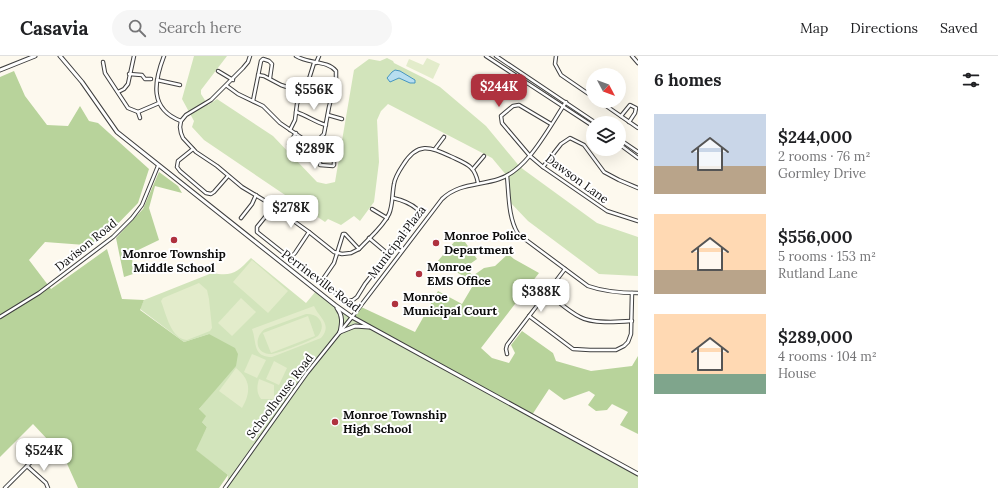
<!DOCTYPE html>
<html lang="en">
<head>
<meta charset="utf-8">
<style>
  body { margin:0; font-family:Lora,serif; background:#f6f6f6; color:#202124; height:100vh; display:flex; flex-direction:column; font-size:15px; white-space:nowrap }
  * { box-sizing:border-box; margin:0 }
  p { font-size:13px; color:#757577 }
  .icon { flex:none; width:22px; height:22px; fill:none; stroke:currentColor; stroke-width:2; stroke-linecap:round; stroke-linejoin:round }
  .map { position:relative; flex:1; overflow:hidden }
  .details { display:flex; flex-direction:column; background:#fff; width:360px }
  .details>* { flex:none }
  .needle { width:26px; rotate:131deg }
  .fabs { position:absolute; left:586px; top:12px; display:grid; gap:8px }
  .fabs a { display:grid; place-items:center; width:40px; height:40px; border-radius:50%; background:#fff; box-shadow:0 4px 16px #0002; font-size:20px }
  .price { position:absolute; translate:-50% -34px; padding:0 9px; border-radius:8px; background:#fff; color:#222; font-size:13px; line-height:26px; filter:drop-shadow(0 1px 2px #0008) }
  .price::after { content:''; position:absolute; left:50%; top:24px; width:12px; height:9px; margin-left:-6px; background:inherit; clip-path:polygon(0 0,100% 0,50% 100%) }
  .price.on { background:#af323f; color:#fff }
  ul { padding:0; list-style:none }
  li { display:flex; align-items:center; gap:12px; height:100px; padding:0 16px }
  li span { display:grid; place-items:center; flex:none; width:112px; height:80px; border-radius:0px; color:#555 }
  li>.icon { margin-inline-start:auto }
  span .icon { width:48px; height:48px; fill:#fffc; stroke-width:1 }
  li b { font-size:17px }
  h2 { display:flex; justify-content:space-between; align-items:center; height:48px; padding:0 16px; font-size:17px }
  header { display:flex; align-items:center; gap:24px; box-sizing:border-box; height:56px; padding:0 20px; background:#fff; border-bottom:1px solid #e0e0e0 }
  header strong { font-size:19px }
  nav { display:flex; gap:22px; margin-inline-start:auto; font-size:14px }
  .search { width:280px; height:36px; background:#f6f6f6; display:flex; align-items:center; gap:10px; box-sizing:border-box; padding:0 14px; border-radius:22px; color:#757577; font-size:15px }
  main { display:flex; flex:1; min-height:0 }
  .map>svg:first-child { display:block }
</style>
</head>
<body>
<header>
<strong>Casavia</strong>
<div class="search"><svg class="icon" aria-label="search" viewBox="0 0 24 24"><circle cx="10" cy="10" r="6"/><path d="M15 15l6 6"/></svg>Search here</div>
<nav><a>Map</a><a>Directions</a><a>Saved</a></nav>
</header>
<main>
<div class="map">
<svg width="638" height="432" viewBox="0 0 638 432">
  <rect width="100%" height="100%" fill="#fdf9ee"/>
  <g fill="#d2e4bb">
    <polygon points="194,0 227,0 201,34 201,38 208,49 217,43 273,80 317,126 326,128 335,126 354,14 369,3 380,5 387,2 393,5 394,7 424,22 440,31 486,70 520,111 597,167 638,181 638,220 599,218 528,165 509,145 507,120 492,102 388,48 381,55 377,64 379,106 374,146 360,165 354,160 341,169 328,163 325,166 204,84 192,71 194,65 182,43"/>
    <path d="M251,202L306,247L316,235L351,260L638,416V432H227L228,419L195,394L207,371L202,366L199,353L213,336L209,278L184,286L140,253L144,244L212,217C233,221 237,216 251,202Z"/>
  </g>
  <g fill="#b8d39b">
    <polygon points="14,15 25,40 47,69 68,70 80,50 89,65 98,67 149,113 138,147 104,182 85,189 45,186 29,204 51,233 107,193 122,243 144,244 140,254 184,286 209,278 235,292 238,298 236,310 199,353 206,360 202,366 207,371 196,394 228,419 219,432 78,432 64,401 33,368 0,401 0,21"/>
    <polygon points="159,116 178,130 182,137 155,130 149,152 159,184 132,197 133,218 124,221 116,182 143,153"/>
    <polygon points="459,182 465,186 477,203 470,208 468,212 471,218 474,219 484,212 495,210 508,198 514,203 539,217 481,292 492,302 509,307 515,297 511,289 522,275 553,297 556,305 591,315 632,310 638,300 638,378 620,369 628,356 612,348 607,354 596,355 588,349 595,339 589,335 564,344 549,333 532,359 351,260 359,250 415,276 438,235 462,248 475,226 437,206 455,185"/>
  </g>
  <g fill="#e3eccb" fill-rule="evenodd">
    <polygon points="427,2 440,8 433,23 406,10 409,3 423,9"/>
    <polygon points="252,204 288,235 268,257 233,226"/>
    <path d="M199,227L207,234L209,243L212,272L210,275L187,284C171,283 166,258 161,245L163,242Z"/>
    <polygon points="241,242 256,256 232,280 218,267"/>
    <path d="M314,250C319,262 333,268 321,282L272,301C252,301 257,286 252,273ZM306,258C319,257 327,269 318,280C312,284 276,299 269,298C254,296 255,280 265,273Z"/>
    <polygon points="308,260 315,280 271,297 263,277"/>
    <polygon points="252,298 266,304 257,322 244,316"/>
    <polygon points="274,305 287,312 279,329 266,323"/>
    <path d="M236,312C251,324 251,336 242,352L219,335Z"/>
    <path d="M259,323L274,329V343H261C256,336 257,330 259,323Z"/>
  </g>
  <polygon fill="#b7def0" stroke="#4595c0" points="395,14 400,15 415,24 415,27 410,27 399,22 390,26 387,22 392,16"/>
  <g fill="none" stroke-linecap="round" stroke-linejoin="round">
    <g stroke="#3f3f3f" stroke-width="4.5">
      <g id="minor">
        <path d="M164,0C154,26 149,53 181,65"/>
        <path d="M250,0L248,6L243,12L211,44L186,59L181,65L180,71L181,77L183,82L196,96L217,110L242,131L267,146L309,176L334,196L342,198L351,197L359,193C369,182 383,171 389,158C393,149 392,138 394,128C395,121 399,115 403,109C418,85 430,91 452,101C467,108 475,110 478,127"/>
        <polyline points="486,0 593,70"/>
        <polyline points="496,0 596,67"/>
        <polyline points="556,0 555,8 561,19 593,41"/>
        <polyline points="632,0 638,7"/>
        <polyline points="103,6 105,17 128,52 138,56 159,47"/>
        <polyline points="316,7 319,0"/>
        <polyline points="218,15 233,24"/>
        <polyline points="129,18 142,19 145,23 151,23"/>
        <polyline points="258,19 264,20 281,29 302,36"/>
        <polyline points="608,19 608,18"/>
        <polyline points="309,23 334,30"/>
        <polyline points="157,24 180,29"/>
        <path d="M227,30L238,38L263,50L280,67L305,84L319,83L324,78L329,51L336,24V15C327,4 308,8 296,0"/>
        <polyline points="118,36 124,33 128,28 134,0"/>
        <polyline points="253,45 261,5 263,3 269,5 272,8 270,22"/>
        <polyline points="599,45 638,72"/>
        <polyline points="138,56 140,62"/>
        <path d="M296,56C308,60 315,66 326,69"/>
        <polyline points="328,59 342,63"/>
        <polyline points="621,60 630,49 636,52 635,57 629,66"/>
        <polyline points="551,68 519,49 513,50 501,60 502,67 513,80 530,100 543,111 607,155 638,165"/>
        <polyline points="290,74 295,64 297,48 301,38 309,23 314,7"/>
        <polyline points="319,83 321,87 320,101"/>
        <polyline points="619,83 638,96"/>
        <polyline points="289,88 296,77"/>
        <polyline points="619,88 638,102"/>
        <polyline points="193,93 178,105 177,111 180,115 206,137 211,138 214,136 228,120"/>
        <polyline points="435,93 444,81"/>
        <polygon points="320,101 334,103 334,109 333,110 320,109"/>
        <polyline points="543,111 561,88 570,82 584,89 604,116 619,124 638,132"/>
        <polyline points="473,113 484,100"/>
        <path d="M507,120C509,139 508,161 518,178L588,230C605,236 620,237 638,237"/>
        <polyline points="274,150 257,171 257,176 286,199 292,200 295,197 309,176"/>
        <polyline points="372,153 387,162"/>
        <polyline points="241,162 252,148 256,139"/>
        <polyline points="369,182 388,198"/>
        <path d="M359,193L345,178H343L334,207L323,223L324,229L347,245L353,244L357,241L365,228L418,160L417,153C410,147 402,144 393,142"/>
        <path d="M547,237C558,245 568,255 580,261C592,268 618,266 632,265"/>
        <polyline points="529,260 573,293 590,294 616,294 624,290 628,286 631,278 632,237"/>
        <polyline points="0,261 39,237 113,181 132,162 142,149 158,110"/>
        <polyline points="507,298 506,293 507,289 565,213"/>
        <polyline points="27,410 46,427 48,432"/>
        <polyline points="5,432 45,392"/>
        <path d="M225,432L307,317L352,261L442,143C459,127 478,130 499,123C528,114 549,71 566,46"/>
      </g>
    </g>
    <g stroke="#3f3f3f" stroke-width="5">
      <g id="tertiary">
        <polyline points="60,0 82,26 117,76 335,249 352,261 638,418"/>
        <polyline points="0,14 35,0"/>
        <path d="M337,252C343,260 342,267 340,276"/>
        <polyline points="340,276 355,270 369,271"/>
      </g>
    </g>
    <use href="#minor" stroke="#fff" stroke-width="2.5"/>
    <use href="#tertiary" stroke="#fff" stroke-width="3"/>
  </g>
  <g fill="#af323f" stroke="#fff" stroke-width="1.5">
    <circle cx="174" cy="184" r="4"/>
    <circle cx="436" cy="187" r="4"/>
    <circle cx="419" cy="218" r="4"/>
    <circle cx="395" cy="248" r="4"/>
    <circle cx="335" cy="366" r="4"/>
  </g>
  <g text-anchor="middle" stroke-width="4" stroke-linejoin="round" paint-order="stroke">
    <g font-size="12" fill="#0c0c0c" stroke="#fff">
      <text transform="translate(577 123) rotate(36)" y="4">Dawson Lane</text>
      <text transform="translate(397 186) rotate(-53)" y="4">Municipal Plaza</text>
      <text transform="translate(86 189) rotate(-39)" y="4">Davison Road</text>
      <text transform="translate(321 225) rotate(37)" y="4">Perrineville Road</text>
      <text transform="translate(280 340) rotate(-53)" y="4">Schoolhouse Road</text>
    </g>
    <g font-size="12" font-weight="bold" fill="#0c0c0c" stroke="#fff" text-anchor="start">
      <text x="444" y="184">Monroe Police<tspan x="444" dy="14">Department</tspan></text>
      <text x="174" y="202" text-anchor="middle">Monroe Township<tspan x="174" dy="14">Middle School</tspan></text>
      <text x="427" y="215">Monroe<tspan x="427" dy="14">EMS Office</tspan></text>
      <text x="403" y="245">Monroe<tspan x="403" dy="14">Municipal Court</tspan></text>
      <text x="343" y="363">Monroe Township<tspan x="343" dy="14">High School</tspan></text>
    </g>
  </g>
</svg>
<div class="fabs">
<a><svg class="needle" viewBox="-14 -14 28 28"><path d="M0-13l5 13h-10z" fill="#e53935"/><path d="M0 13l5-13h-10z" fill="#757577"/></svg></a>
<a><svg class="icon" aria-label="layers" viewBox="0 0 24 24"><path d="M12 4l9 5-9 5-9-5zM3 14l9 5 9-5"/></svg></a>
</div>
<b class="price on" style="left:499px;top:52px">$244K</b>
<b class="price" style="left:314px;top:55px">$556K</b>
<b class="price" style="left:315px;top:114px">$289K</b>
<b class="price" style="left:291px;top:173px">$278K</b>
<b class="price" style="left:541px;top:257px">$388K</b>
<b class="price" style="left:44px;top:416px">$524K</b>
</div>
<section class="details">
<h2>6 homes<svg class="icon" aria-label="filters" viewBox="0 0 24 24"><path d="M4 7h16M4 17h16"/><circle cx="9" cy="7" r="2"/><circle cx="15" cy="17" r="2"/></svg></h2>
<ul>
<li><span style="background:linear-gradient(#c9d6e8 65%,#b9a48a 0)"><svg class="icon" aria-label="home" viewBox="0 0 24 24"><path d="M3 11l9-7 9 7M6 9v11h12V9"/></svg></span><div><b>$244,000</b><p>2 rooms · 76 m²</p><p>Gormley Drive</p></div></li>
<li><span style="background:linear-gradient(#ffd9b3 70%,#b9a48a 0)"><svg class="icon" aria-label="home" viewBox="0 0 24 24"><path d="M3 11l9-7 9 7M6 9v11h12V9"/></svg></span><div><b>$556,000</b><p>5 rooms · 153 m²</p><p>Rutland Lane</p></div></li>
<li><span style="background:linear-gradient(#ffd9b3 75%,#7fa58c 0)"><svg class="icon" aria-label="home" viewBox="0 0 24 24"><path d="M3 11l9-7 9 7M6 9v11h12V9"/></svg></span><div><b>$289,000</b><p>4 rooms · 104 m²</p><p>House</p></div></li>
</ul>
</section>
</main>
</body>
</html>
